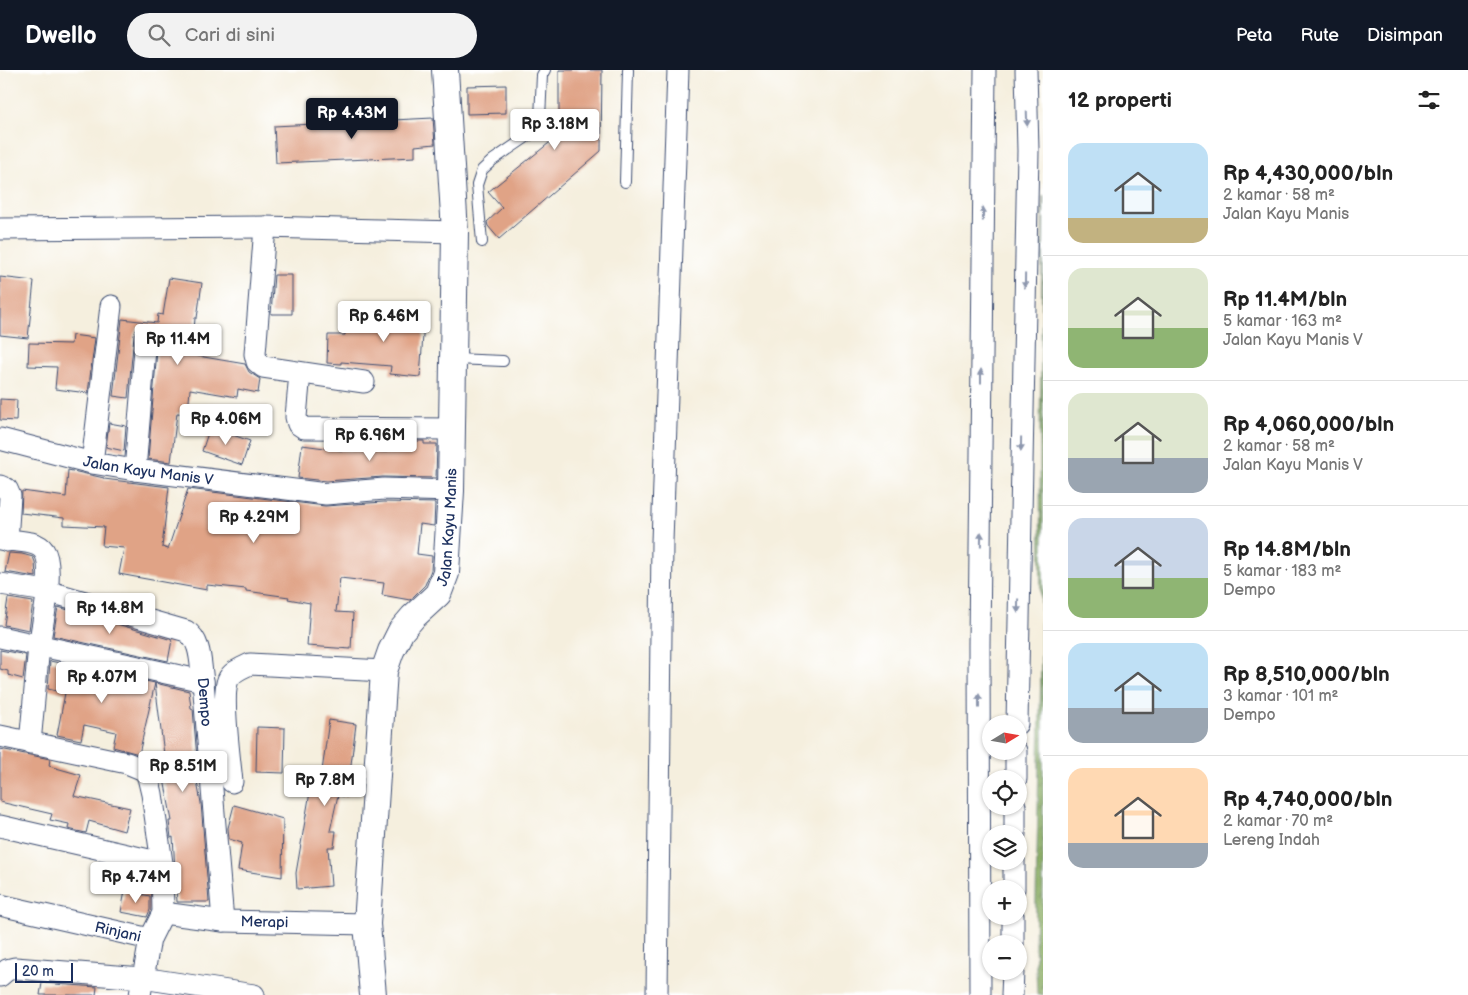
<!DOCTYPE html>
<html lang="id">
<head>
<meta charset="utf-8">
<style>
  body { margin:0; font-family:"Balsamiq Sans",sans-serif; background:#f2f2f2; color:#222; height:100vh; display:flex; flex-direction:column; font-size:19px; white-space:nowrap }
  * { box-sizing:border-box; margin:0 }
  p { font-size:16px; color:#767676 }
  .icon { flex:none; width:28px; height:28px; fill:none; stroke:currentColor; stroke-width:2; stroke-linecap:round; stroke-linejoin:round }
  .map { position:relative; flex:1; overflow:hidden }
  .sheet { display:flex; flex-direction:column; background:#fff; width:425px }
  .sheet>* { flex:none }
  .needle { width:32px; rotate:79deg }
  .fabs { position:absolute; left:982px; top:645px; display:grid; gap:10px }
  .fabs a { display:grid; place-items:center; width:45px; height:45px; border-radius:50%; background:#fff; box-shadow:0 1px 4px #0004; font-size:25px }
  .scale { position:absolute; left:15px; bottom:12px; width:58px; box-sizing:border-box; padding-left:5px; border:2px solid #1b2f5e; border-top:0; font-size:14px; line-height:18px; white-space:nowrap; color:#1b2f5e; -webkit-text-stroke:4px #fff; paint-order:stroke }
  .price { position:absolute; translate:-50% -42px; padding:0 11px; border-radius:5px; background:#fff; color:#222; font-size:16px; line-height:32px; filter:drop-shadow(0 1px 2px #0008) }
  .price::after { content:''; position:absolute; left:50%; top:30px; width:15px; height:11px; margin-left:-8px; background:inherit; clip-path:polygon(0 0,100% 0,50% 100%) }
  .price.current { background:#111827; color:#fff }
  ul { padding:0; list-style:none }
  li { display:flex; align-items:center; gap:15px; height:125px; padding:0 25px }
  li+li { border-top:1px solid #e0e0e0 }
  li span { display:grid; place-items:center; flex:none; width:140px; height:100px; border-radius:15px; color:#555 }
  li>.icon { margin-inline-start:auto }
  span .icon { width:60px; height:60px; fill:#fffc; stroke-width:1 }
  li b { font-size:21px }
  h2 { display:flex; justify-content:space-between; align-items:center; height:60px; padding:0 25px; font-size:21px }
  header { display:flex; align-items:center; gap:30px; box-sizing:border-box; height:70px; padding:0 25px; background:#111827; color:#fff }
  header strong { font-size:24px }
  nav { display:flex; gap:28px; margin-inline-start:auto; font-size:18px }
  .search { width:350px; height:45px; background:#f2f2f2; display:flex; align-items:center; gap:12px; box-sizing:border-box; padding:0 18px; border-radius:28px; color:#767676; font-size:19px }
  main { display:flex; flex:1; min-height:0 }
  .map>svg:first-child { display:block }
</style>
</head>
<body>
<header>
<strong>Dwello</strong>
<div class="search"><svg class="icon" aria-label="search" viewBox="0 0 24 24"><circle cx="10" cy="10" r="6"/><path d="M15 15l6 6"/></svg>Cari di sini</div>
<nav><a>Peta</a><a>Rute</a><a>Disimpan</a></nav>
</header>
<main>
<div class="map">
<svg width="1043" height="925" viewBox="0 0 1043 925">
  <defs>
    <pattern id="forest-crowns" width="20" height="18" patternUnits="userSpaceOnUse" patternTransform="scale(1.25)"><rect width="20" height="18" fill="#87aa5e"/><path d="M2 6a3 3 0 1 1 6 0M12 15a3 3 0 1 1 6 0" fill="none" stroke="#6e8b51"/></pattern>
  </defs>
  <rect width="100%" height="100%" fill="#fff"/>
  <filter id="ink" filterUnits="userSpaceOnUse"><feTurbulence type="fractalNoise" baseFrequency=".02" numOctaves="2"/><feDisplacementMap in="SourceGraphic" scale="10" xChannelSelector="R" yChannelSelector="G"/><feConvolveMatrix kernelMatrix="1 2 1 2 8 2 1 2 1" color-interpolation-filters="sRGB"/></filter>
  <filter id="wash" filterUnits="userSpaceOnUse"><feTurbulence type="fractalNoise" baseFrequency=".0096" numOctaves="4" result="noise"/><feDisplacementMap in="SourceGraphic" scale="20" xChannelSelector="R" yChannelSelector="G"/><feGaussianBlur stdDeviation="1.12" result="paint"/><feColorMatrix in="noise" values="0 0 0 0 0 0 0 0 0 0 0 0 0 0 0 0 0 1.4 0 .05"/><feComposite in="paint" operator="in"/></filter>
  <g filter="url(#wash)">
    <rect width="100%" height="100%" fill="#f5efde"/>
    <polygon fill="url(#forest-crowns)" stroke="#516c5e" points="1043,126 1043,925 1037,925 1035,874 1041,595 1040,365"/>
    <g id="blocks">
      <g fill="#e0a386">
        <polygon points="559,0 602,0 601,81 499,169 488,156 487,152 502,138 488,122 559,65"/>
        <polygon points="506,15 506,43 467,44 467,16"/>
        <polygon points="433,48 435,74 415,76 415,87 276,93 274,56"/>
        <polygon points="274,205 292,205 292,244 271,244"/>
        <polygon points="0,207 34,211 28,268 0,265"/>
        <polygon points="169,208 202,213 197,248 195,248 192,285 245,294 249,302 260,309 258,323 238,319 237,327 190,319 188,344 177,343 171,392 148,389 158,268 157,261 153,256 147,255 140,256 136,260 134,265 128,328 113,326 122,249 157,253 158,244 163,245"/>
        <polygon points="391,234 425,237 420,307 390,304 391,296 341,292 341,294 327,293 328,265 345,265 345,253 389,257"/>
        <polygon points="72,265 95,268 88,323 55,319 57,297 28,296 29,273 71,274"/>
        <polygon points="0,329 17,330 16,351 0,350"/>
        <polygon points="109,353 126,356 124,381 106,377"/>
        <polygon points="210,357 250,371 242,395 202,381"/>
        <polygon points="388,371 424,371 424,374 437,374 436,408 383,407 326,411 298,408 302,375 340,380 387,382"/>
        <polygon points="68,400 104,408 104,409 169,417 162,477 168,479 188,419 325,436 384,432 435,433 434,456 420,454 417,484 432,486 431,500 425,515 410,530 382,525 384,513 340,508 336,542 353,543 351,579 307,576 310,533 288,529 289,527 246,521 246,519 207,515 207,520 119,504 124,478 102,476 104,457 64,455 64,448 21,443 22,421 66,427"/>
        <polygon points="9,483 22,484 33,487 35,492 36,507 5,502"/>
        <polygon points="8,528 33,532 29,560 4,555"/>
        <polygon points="58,537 172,570 168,591 53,566"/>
        <polygon points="0,580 26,585 23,609 8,605 8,601 0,599"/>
        <polygon points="50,591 155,613 139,684 113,677 116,662 84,655 81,670 57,665 65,623 48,619"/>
        <polygon points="155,613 189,621 191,638 193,639 198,701 195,701 201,733 209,832 177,832 173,767 171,768 169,751 172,751 164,709 167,708"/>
        <polygon points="329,650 356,654 347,727 338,725 330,761 336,761 334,777 328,777 331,816 297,819 296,803 314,699 322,701"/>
        <polygon points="257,657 285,658 284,703 256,702"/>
        <polygon points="0,679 50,689 49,696 81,705 74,726 130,738 124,761 89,751 86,763 68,759 69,754 50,750 52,744 0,732"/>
        <polygon points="234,735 283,749 282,807 238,800 242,773 229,769 228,758"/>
        <polygon points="125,821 150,826 150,840 147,847 121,842"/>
        <polygon points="42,913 97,917 96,925 40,925"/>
      </g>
    </g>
  </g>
  <g filter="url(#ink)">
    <use href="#blocks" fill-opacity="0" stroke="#3c4c71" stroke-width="1"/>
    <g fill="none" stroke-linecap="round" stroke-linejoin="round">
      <g stroke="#3c4c71" stroke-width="12">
        <g id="service">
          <polyline points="625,112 628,0"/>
          <polyline points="482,172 477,115 482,100 493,90 534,62 540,48 542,5 545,0"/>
          <polyline points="454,289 503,291"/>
        </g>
      </g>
      <g stroke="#3c4c71" stroke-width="23">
        <g id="minor">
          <polyline points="265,157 255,284 257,292 263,297 364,312"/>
          <polyline points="0,159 265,157 455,162"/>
          <polyline points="300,303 296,347 298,354 304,358 452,359"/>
          <path id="s1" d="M0,369L92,393L135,400L326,424L384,419L451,421"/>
          <polyline points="92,393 111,236"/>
          <polyline points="135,400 146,267"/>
          <polyline points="0,416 7,419 10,426 7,471"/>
          <path d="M0,469C13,472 36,469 44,481C55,496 42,556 39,576C36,608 33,641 30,673"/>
          <path id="s2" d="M0,514L47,521L186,561C202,571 200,594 203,611L223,851"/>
          <polyline points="0,567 203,611"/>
          <polyline points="1017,654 1028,81 1026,0"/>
          <polyline points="0,666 127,693 144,700 148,707 152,724 162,793 163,843 150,869 140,925"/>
          <polyline points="1016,709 1016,681"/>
          <path d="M232,712C230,691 221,626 228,610C232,601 242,598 250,594L384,601"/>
          <polyline points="0,756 162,793"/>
          <polyline points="1015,764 1015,736"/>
          <polyline points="1014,819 1014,791"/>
          <path id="s3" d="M0,835L150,869"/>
          <path id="s4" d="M163,843L223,851L367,854"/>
          <polyline points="1013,874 1013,846"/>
          <polyline points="0,906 7,900 15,898 142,908 254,925"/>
          <polyline points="657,925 662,472 678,0"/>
          <polyline points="980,925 979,575 985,0"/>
          <polyline points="1012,925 1013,901"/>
        </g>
      </g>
      <g stroke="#3c4c71" stroke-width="28">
        <g id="tertiary">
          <path id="s5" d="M373,925L367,854L384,601L391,581L401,561L413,547L438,524L446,503L451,421L455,162L445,0"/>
        </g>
      </g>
      <use href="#service" stroke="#fff" stroke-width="10"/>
      <use href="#minor" stroke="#fff" stroke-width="21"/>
      <use href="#tertiary" stroke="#fff" stroke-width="26"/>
    </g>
    <defs><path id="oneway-solid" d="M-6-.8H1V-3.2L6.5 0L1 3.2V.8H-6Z" transform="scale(1.25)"/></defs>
    <g fill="#8d97ae">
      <use href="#oneway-solid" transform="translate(1027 49) rotate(88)"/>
      <use href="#oneway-solid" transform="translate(983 144) rotate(-89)"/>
      <use href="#oneway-solid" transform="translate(1025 211) rotate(91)"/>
      <use href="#oneway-solid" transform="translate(981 306) rotate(-90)"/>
      <use href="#oneway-solid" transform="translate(1021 374) rotate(91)"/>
      <use href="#oneway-solid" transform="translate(981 469) rotate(-89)"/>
      <use href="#oneway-solid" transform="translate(1018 536) rotate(91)"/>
      <use href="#oneway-solid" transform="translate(979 631) rotate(-90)"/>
    </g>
  </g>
  <g text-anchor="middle" stroke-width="4.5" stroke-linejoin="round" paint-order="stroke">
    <g font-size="15" fill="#1b2f5e" stroke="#fff">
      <text dy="5" stroke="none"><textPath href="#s1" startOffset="152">Jalan Kayu Manis V</textPath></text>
      <text dy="5" stroke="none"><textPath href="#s5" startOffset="489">Jalan Kayu Manis</textPath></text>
      <text dy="5" stroke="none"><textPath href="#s2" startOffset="268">Dempo</textPath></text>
      <text dy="5" stroke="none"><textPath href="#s4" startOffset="102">Merapi</textPath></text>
      <text dy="5" stroke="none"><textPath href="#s3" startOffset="121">Rinjani</textPath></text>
    </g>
  </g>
</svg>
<div class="fabs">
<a><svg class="needle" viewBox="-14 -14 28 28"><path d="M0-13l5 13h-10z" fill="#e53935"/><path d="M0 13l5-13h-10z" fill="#767676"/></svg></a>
<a><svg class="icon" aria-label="locate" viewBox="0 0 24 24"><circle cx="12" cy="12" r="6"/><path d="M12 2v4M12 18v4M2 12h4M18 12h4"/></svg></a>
<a><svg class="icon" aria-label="layers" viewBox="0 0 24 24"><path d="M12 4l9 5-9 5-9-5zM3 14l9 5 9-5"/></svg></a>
<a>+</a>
<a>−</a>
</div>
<div class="scale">20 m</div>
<b class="price current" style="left:352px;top:70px">Rp 4.43M</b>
<b class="price" style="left:555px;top:81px">Rp 3.18M</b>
<b class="price" style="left:384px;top:273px">Rp 6.46M</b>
<b class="price" style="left:178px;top:296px">Rp 11.4M</b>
<b class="price" style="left:226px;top:376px">Rp 4.06M</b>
<b class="price" style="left:370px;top:392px">Rp 6.96M</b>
<b class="price" style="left:254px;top:474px">Rp 4.29M</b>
<b class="price" style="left:110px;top:565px">Rp 14.8M</b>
<b class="price" style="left:102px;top:634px">Rp 4.07M</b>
<b class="price" style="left:183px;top:723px">Rp 8.51M</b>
<b class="price" style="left:325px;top:737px">Rp 7.8M</b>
<b class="price" style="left:136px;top:834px">Rp 4.74M</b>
</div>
<section class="sheet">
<h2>12 properti<svg class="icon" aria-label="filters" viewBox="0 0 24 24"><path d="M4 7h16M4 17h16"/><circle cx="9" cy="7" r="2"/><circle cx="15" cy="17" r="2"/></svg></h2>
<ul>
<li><span style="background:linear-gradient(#bfe0f5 75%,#c2b280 0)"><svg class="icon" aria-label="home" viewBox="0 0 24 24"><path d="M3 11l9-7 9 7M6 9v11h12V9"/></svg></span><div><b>Rp 4,430,000/bln</b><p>2 kamar · 58 m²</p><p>Jalan Kayu Manis</p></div></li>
<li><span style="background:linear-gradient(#dfe7d0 60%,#8fb573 0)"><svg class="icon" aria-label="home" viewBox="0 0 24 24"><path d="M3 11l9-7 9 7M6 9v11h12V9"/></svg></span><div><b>Rp 11.4M/bln</b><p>5 kamar · 163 m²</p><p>Jalan Kayu Manis V</p></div></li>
<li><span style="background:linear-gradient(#dfe7d0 65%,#9aa5b1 0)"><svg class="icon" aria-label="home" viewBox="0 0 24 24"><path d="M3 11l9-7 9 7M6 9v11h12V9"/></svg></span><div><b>Rp 4,060,000/bln</b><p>2 kamar · 58 m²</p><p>Jalan Kayu Manis V</p></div></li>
<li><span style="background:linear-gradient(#c9d6e8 60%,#8fb573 0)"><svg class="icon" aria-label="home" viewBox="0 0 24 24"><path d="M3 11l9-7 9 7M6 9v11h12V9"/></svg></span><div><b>Rp 14.8M/bln</b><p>5 kamar · 183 m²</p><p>Dempo</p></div></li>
<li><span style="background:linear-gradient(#bfe0f5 65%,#9aa5b1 0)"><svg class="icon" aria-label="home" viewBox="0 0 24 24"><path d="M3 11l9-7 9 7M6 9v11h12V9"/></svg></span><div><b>Rp 8,510,000/bln</b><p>3 kamar · 101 m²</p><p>Dempo</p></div></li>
<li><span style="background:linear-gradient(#ffd9b3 75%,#9aa5b1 0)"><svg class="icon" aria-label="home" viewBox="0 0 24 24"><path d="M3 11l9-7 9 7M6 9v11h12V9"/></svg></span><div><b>Rp 4,740,000/bln</b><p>2 kamar · 70 m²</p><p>Lereng Indah</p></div></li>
</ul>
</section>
</main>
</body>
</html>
